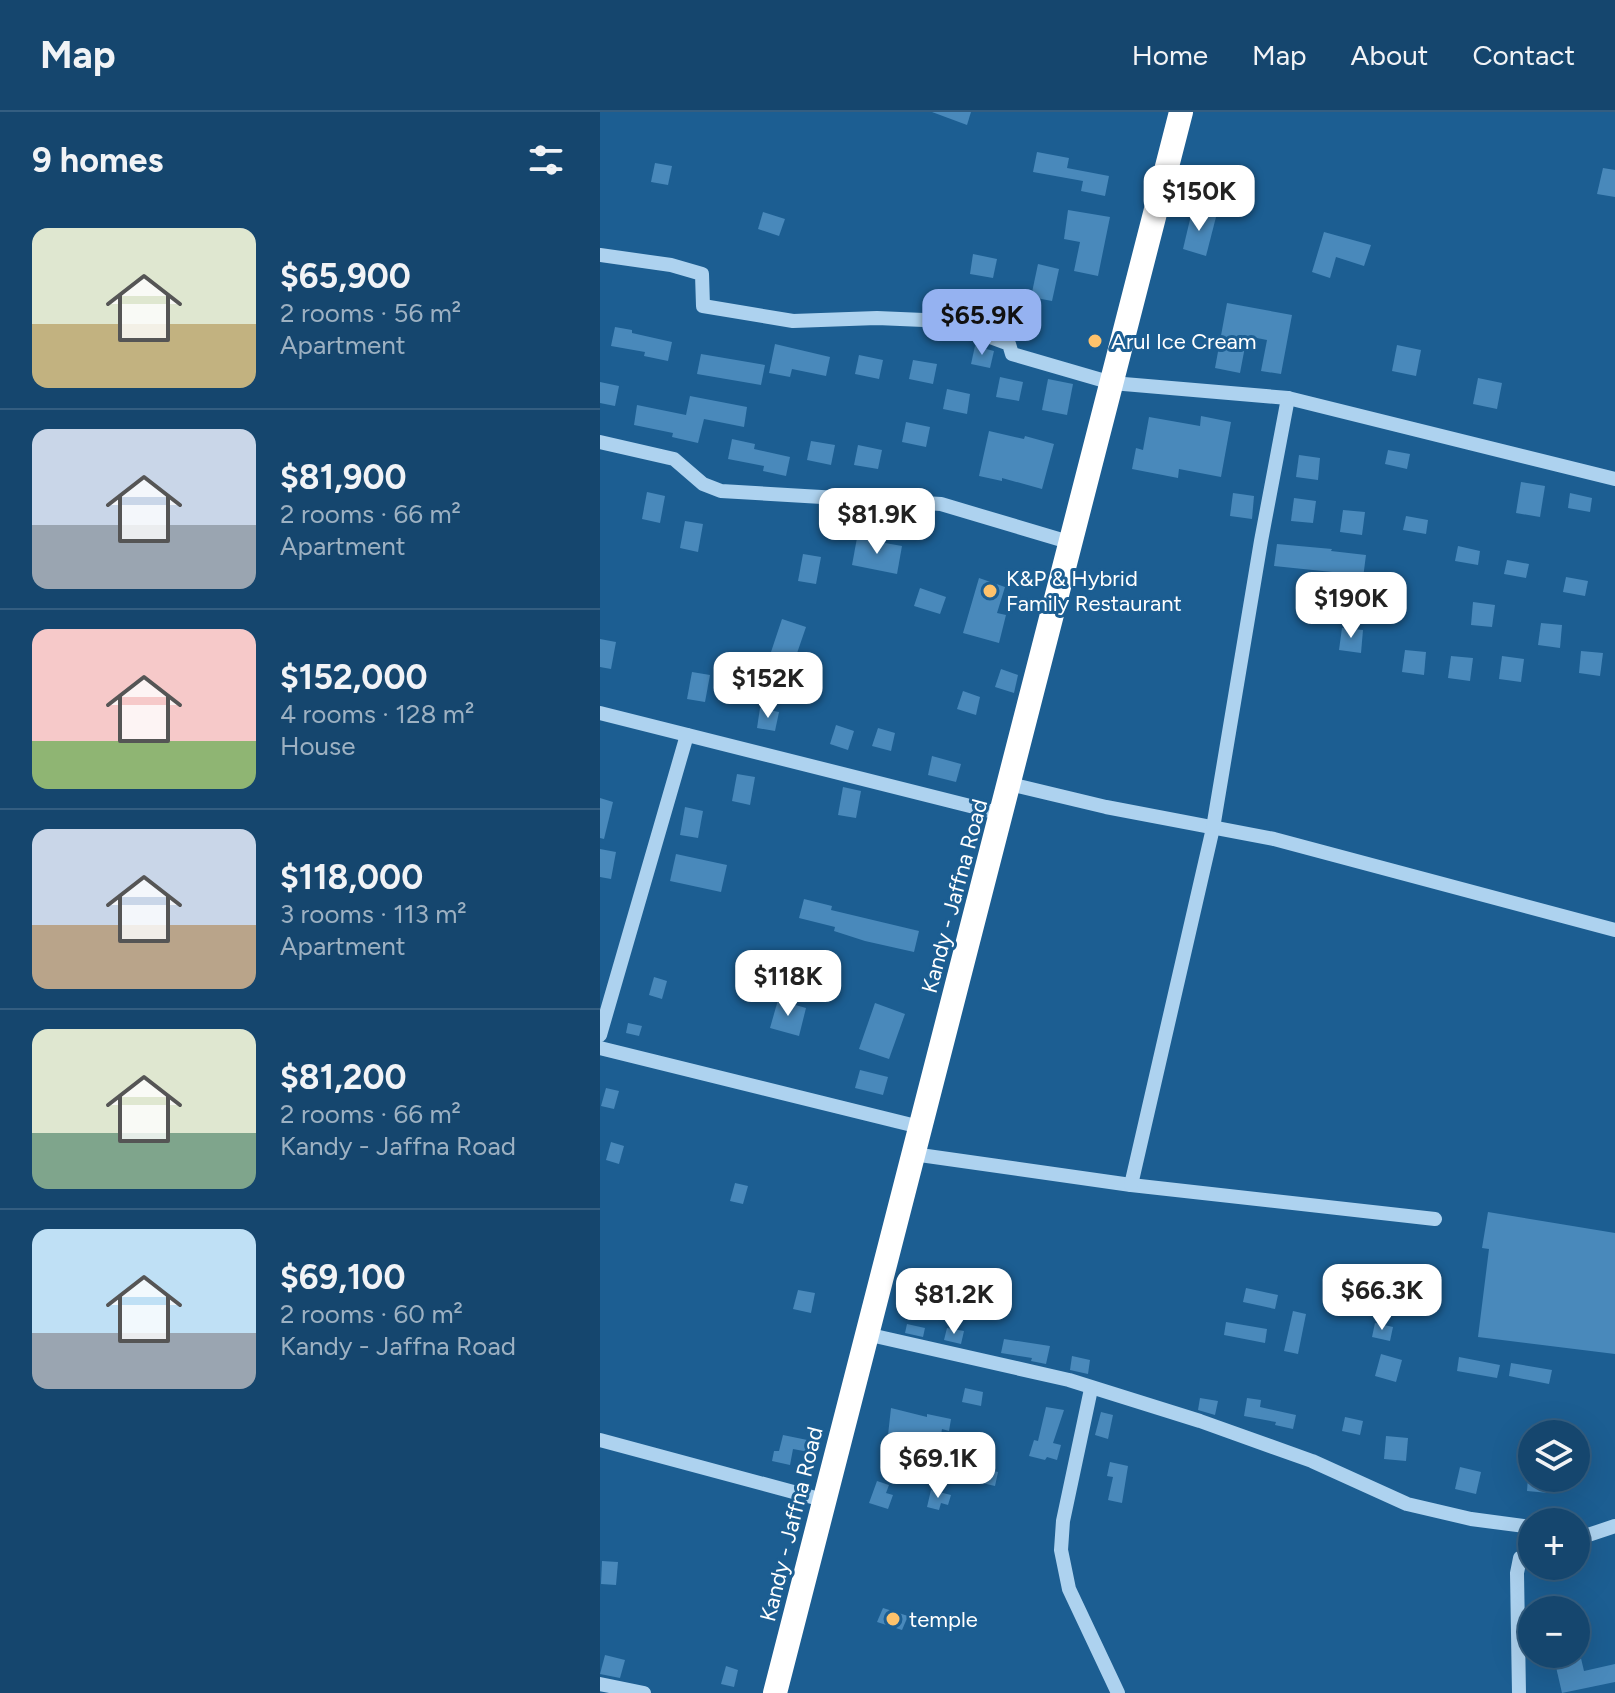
<!DOCTYPE html>
<html lang="en">
<head>
<meta charset="utf-8">
<style>
  body { margin:0; font-family:Figtree,sans-serif; background:#225076; color:#f1f3f6; height:100vh; display:flex; flex-direction:column; font-size:30px; white-space:nowrap }
  * { box-sizing:border-box; margin:0 }
  p { font-size:26px; color:#9db1c2 }
  .icon { flex:none; width:44px; height:44px; fill:none; stroke:currentColor; stroke-width:2; stroke-linecap:round; stroke-linejoin:round }
  .map { position:relative; flex:1; overflow:hidden }
  .sheet { display:flex; flex-direction:column; background:#15466e; width:600px }
  .sheet>* { flex:none }
  .tools { position:absolute; left:918px; top:1308px; display:grid; gap:16px }
  .tools a { display:grid; place-items:center; width:72px; height:72px; border-radius:50%; background:#15466e; box-shadow:0 8px 32px #0002,0 0 0 2px #345e81; font-size:40px }
  .price { position:absolute; translate:-50% -68px; padding:0 18px; border-radius:16px; background:#fff; color:#222; font-size:26px; line-height:52px; filter:drop-shadow(0 2px 4px #0008) }
  .price::after { content:''; position:absolute; left:50%; top:48px; width:24px; height:18px; margin-left:-12px; background:inherit; clip-path:polygon(0 0,100% 0,50% 100%) }
  .price.selected { background:#95b2f1; color:#111 }
  ul { padding:0; list-style:none }
  li { display:flex; align-items:center; gap:24px; height:200px; padding:0 32px }
  li+li { border-top:2px solid #345e81 }
  li span { display:grid; place-items:center; flex:none; width:224px; height:160px; border-radius:16px; color:#555 }
  li>.icon { margin-inline-start:auto }
  span .icon { width:96px; height:96px; fill:#fffc; stroke-width:1 }
  li b { font-size:34px }
  h2 { display:flex; justify-content:space-between; align-items:center; height:96px; padding:0 32px; font-size:34px }
  header { display:flex; align-items:center; gap:48px; box-sizing:border-box; height:112px; padding:0 40px; background:#15466e; border-bottom:2px solid #345e81 }
  header strong { font-size:38px }
  nav { display:flex; gap:44px; margin-inline-start:auto; font-size:28px }
  main { display:flex; flex:1; min-height:0 }
  .map>svg:first-child { display:block }
</style>
</head>
<body>
<header>
<strong>Map</strong>
<nav><a>Home</a><a>Map</a><a>About</a><a>Contact</a></nav>
</header>
<main>
<section class="sheet">
<h2>9 homes<svg class="icon" aria-label="filters" viewBox="0 0 24 24"><path d="M4 7h16M4 17h16"/><circle cx="9" cy="7" r="2"/><circle cx="15" cy="17" r="2"/></svg></h2>
<ul>
<li><span style="background:linear-gradient(#dfe7d0 60%,#c2b280 0)"><svg class="icon" aria-label="home" viewBox="0 0 24 24"><path d="M3 11l9-7 9 7M6 9v11h12V9"/></svg></span><div><b>$65,900</b><p>2 rooms · 56 m²</p><p>Apartment</p></div></li>
<li><span style="background:linear-gradient(#c9d6e8 60%,#9aa5b1 0)"><svg class="icon" aria-label="home" viewBox="0 0 24 24"><path d="M3 11l9-7 9 7M6 9v11h12V9"/></svg></span><div><b>$81,900</b><p>2 rooms · 66 m²</p><p>Apartment</p></div></li>
<li><span style="background:linear-gradient(#f6c9c9 70%,#8fb573 0)"><svg class="icon" aria-label="home" viewBox="0 0 24 24"><path d="M3 11l9-7 9 7M6 9v11h12V9"/></svg></span><div><b>$152,000</b><p>4 rooms · 128 m²</p><p>House</p></div></li>
<li><span style="background:linear-gradient(#c9d6e8 60%,#b9a48a 0)"><svg class="icon" aria-label="home" viewBox="0 0 24 24"><path d="M3 11l9-7 9 7M6 9v11h12V9"/></svg></span><div><b>$118,000</b><p>3 rooms · 113 m²</p><p>Apartment</p></div></li>
<li><span style="background:linear-gradient(#dfe7d0 65%,#7fa58c 0)"><svg class="icon" aria-label="home" viewBox="0 0 24 24"><path d="M3 11l9-7 9 7M6 9v11h12V9"/></svg></span><div><b>$81,200</b><p>2 rooms · 66 m²</p><p>Kandy - Jaffna Road</p></div></li>
<li><span style="background:linear-gradient(#bfe0f5 65%,#9aa5b1 0)"><svg class="icon" aria-label="home" viewBox="0 0 24 24"><path d="M3 11l9-7 9 7M6 9v11h12V9"/></svg></span><div><b>$69,100</b><p>2 rooms · 60 m²</p><p>Kandy - Jaffna Road</p></div></li>
</ul>
</section>
<div class="map">
<svg width="1015" height="1581" viewBox="0 0 1015 1581">
  <rect width="100%" height="100%" fill="#1c5e92"/>
  <g fill="#4989bb">
    <polygon points="332,0 371,0 367,13"/>
    <polygon points="437,40 469,46 467,56 509,64 505,84 481,79 483,69 433,60"/>
    <polygon points="55,51 72,54 68,73 51,70"/>
    <polygon points="1003,56 1015,58 1015,85 997,82"/>
    <polygon points="468,98 510,105 498,164 474,159 480,130 464,127"/>
    <polygon points="592,99 616,105 606,144 583,137"/>
    <polygon points="163,100 185,107 179,124 158,117"/>
    <polygon points="724,120 771,133 764,154 736,145 730,166 712,160"/>
    <polygon points="373,142 397,147 393,166 370,162"/>
    <polygon points="438,152 459,157 452,189 431,185"/>
    <polygon points="627,191 692,203 681,262 661,259 667,228 647,224 640,261 615,256"/>
    <polygon points="15,215 32,218 32,221 72,230 68,249 44,244 45,240 11,234"/>
    <polygon points="175,232 230,245 226,264 192,257 190,265 169,261"/>
    <polygon points="797,233 821,238 816,264 792,259"/>
    <polygon points="375,234 394,239 390,256 371,252"/>
    <polygon points="101,242 165,253 161,273 97,262"/>
    <polygon points="259,243 283,248 279,267 255,262"/>
    <polygon points="313,248 337,252 333,272 309,267"/>
    <polygon points="400,265 423,270 419,289 396,285"/>
    <polygon points="878,266 902,271 897,297 873,292"/>
    <polygon points="448,267 473,272 467,303 442,298"/>
    <polygon points="0,270 19,274 15,294 0,291"/>
    <polygon points="347,277 370,282 367,302 343,297"/>
    <polygon points="90,284 147,295 144,315 104,307 98,331 72,325 73,321 34,313 37,293 86,303"/>
    <polygon points="601,304 631,310 621,365 579,357 578,366 532,357 536,336 543,338 549,305 600,314"/>
    <polygon points="306,310 330,315 326,335 302,330"/>
    <polygon points="389,319 424,327 425,324 454,332 442,377 402,366 402,369 379,364"/>
    <polygon points="132,327 155,332 154,337 190,345 186,364 163,359 164,354 128,347"/>
    <polygon points="211,329 235,333 231,353 207,348"/>
    <polygon points="258,333 282,338 278,357 254,353"/>
    <polygon points="788,338 810,342 807,357 785,352"/>
    <polygon points="699,343 720,346 718,368 696,365"/>
    <polygon points="921,370 945,374 940,405 916,401"/>
    <polygon points="47,380 65,384 60,411 42,407"/>
    <polygon points="633,381 654,384 652,407 630,404"/>
    <polygon points="970,381 992,386 990,400 968,396"/>
    <polygon points="694,386 716,389 713,411 691,409"/>
    <polygon points="743,398 765,400 762,423 740,420"/>
    <polygon points="806,404 828,408 826,422 803,418"/>
    <polygon points="85,409 103,412 98,440 80,436"/>
    <polygon points="257,426 302,434 297,462 252,453"/>
    <polygon points="677,432 732,437 731,439 766,443 763,466 741,463 742,461 674,454"/>
    <polygon points="858,434 880,439 878,453 855,449"/>
    <polygon points="203,442 221,445 216,472 198,469"/>
    <polygon points="907,448 929,452 926,466 904,462"/>
    <polygon points="966,465 988,469 985,484 963,480"/>
    <polygon points="379,466 405,475 397,501 406,503 399,531 363,521"/>
    <polygon points="781,469 803,472 800,495 779,492"/>
    <polygon points="320,476 346,485 340,502 314,494"/>
    <polygon points="873,490 895,493 892,515 871,513"/>
    <polygon points="182,507 206,515 195,547 171,540"/>
    <polygon points="941,511 962,513 960,536 938,533"/>
    <polygon points="742,516 763,518 761,541 739,538"/>
    <polygon points="0,527 16,530 11,557 0,555"/>
    <polygon points="805,538 826,540 824,563 802,560"/>
    <polygon points="981,539 1003,541 1000,564 979,561"/>
    <polygon points="851,544 873,546 870,569 848,566"/>
    <polygon points="902,544 924,547 921,570 899,567"/>
    <polygon points="401,557 418,563 414,581 395,575"/>
    <polygon points="92,560 110,563 105,590 87,587"/>
    <polygon points="363,579 380,585 376,603 357,597"/>
    <polygon points="160,596 179,600 175,619 157,616"/>
    <polygon points="236,613 254,619 248,638 230,632"/>
    <polygon points="278,616 295,621 291,639 272,634"/>
    <polygon points="332,644 361,652 356,670 328,663"/>
    <polygon points="137,662 155,665 150,693 132,689"/>
    <polygon points="243,675 261,679 256,706 238,703"/>
    <polygon points="0,686 13,690 4,727 0,726"/>
    <polygon points="85,695 103,699 98,726 80,723"/>
    <polygon points="0,737 16,740 11,767 0,765"/>
    <polygon points="76,742 127,753 121,780 70,769"/>
    <polygon points="204,787 232,794 231,798 319,819 314,840 265,829 234,819 235,815 199,806"/>
    <polygon points="54,865 67,869 62,887 49,883"/>
    <polygon points="178,888 206,896 199,924 170,916"/>
    <polygon points="275,891 305,902 289,947 259,937"/>
    <polygon points="28,911 42,914 39,924 26,921"/>
    <polygon points="260,958 288,965 283,983 255,976"/>
    <polygon points="6,976 19,979 14,997 1,994"/>
    <polygon points="11,1030 24,1034 19,1052 6,1048"/>
    <polygon points="135,1071 148,1074 143,1092 130,1089"/>
    <polygon points="888,1100 1015,1121 1015,1242 878,1225 889,1137 882,1136"/>
    <polygon points="750,1158 768,1162 765,1176 747,1172"/>
    <polygon points="646,1176 678,1183 675,1197 643,1190"/>
    <polygon points="198,1178 215,1181 211,1201 193,1197"/>
    <polygon points="693,1199 706,1202 698,1242 684,1239"/>
    <polygon points="626,1210 667,1217 665,1231 624,1223"/>
    <polygon points="775,1211 793,1215 790,1229 772,1225"/>
    <polygon points="307,1212 325,1216 323,1225 305,1221"/>
    <polygon points="347,1216 364,1219 361,1232 344,1228"/>
    <polygon points="404,1227 450,1234 446,1252 431,1249 432,1246 401,1241"/>
    <polygon points="781,1242 802,1248 796,1270 775,1264"/>
    <polygon points="472,1244 490,1248 488,1262 470,1258"/>
    <polygon points="859,1245 900,1253 897,1266 857,1259"/>
    <polygon points="911,1251 952,1258 949,1272 909,1264"/>
    <polygon points="365,1276 383,1280 381,1294 362,1290"/>
    <polygon points="600,1286 618,1289 615,1303 598,1298"/>
    <polygon points="647,1286 661,1288 660,1295 696,1303 693,1317 675,1313 676,1310 644,1304"/>
    <polygon points="446,1295 464,1298 453,1331 461,1333 457,1348 447,1345 445,1348 429,1344 434,1328 438,1329"/>
    <polygon points="291,1296 327,1305 327,1302 351,1307 349,1319 342,1317 341,1323 330,1321 322,1352 310,1350 315,1330 288,1323"/>
    <polygon points="501,1300 513,1303 508,1327 495,1323"/>
    <polygon points="745,1305 763,1309 760,1323 742,1319"/>
    <polygon points="183,1323 217,1330 214,1341 193,1337 190,1353 172,1349 174,1339 179,1339"/>
    <polygon points="786,1324 808,1326 806,1349 784,1347"/>
    <polygon points="510,1350 528,1354 522,1391 508,1388 513,1365 507,1364"/>
    <polygon points="860,1355 881,1360 876,1382 855,1377"/>
    <polygon points="386,1357 398,1360 395,1374 382,1371"/>
    <polygon points="928,1366 950,1366 949,1381 927,1379"/>
    <polygon points="277,1369 289,1373 286,1381 293,1383 288,1397 269,1391"/>
    <polygon points="331,1378 351,1383 348,1393 341,1391 339,1398 327,1395"/>
    <polygon points="2,1449 18,1450 16,1473 1,1472"/>
    <polygon points="283,1496 308,1504 302,1518 277,1510"/>
    <polygon points="953,1542 980,1542 984,1559 1015,1552 1015,1570 962,1581"/>
    <polygon points="5,1543 25,1548 20,1566 0,1562"/>
    <polygon points="126,1554 138,1558 134,1575 121,1572"/>
  </g>
  <g fill="none" stroke-linecap="round" stroke-linejoin="round">
    <g stroke="#add2ef" stroke-width="14">
      <polyline points="0,143 71,153 102,162 103,194 193,209 277,206 347,209 409,232 412,242 512,271 688,286 1015,367"/>
      <polyline points="0,330 74,347 103,372 121,379 341,392 472,431"/>
      <polyline points="0,601 402,702"/>
      <polyline points="410,672 506,695 674,727 1015,818"/>
      <polyline points="0,923 87,623"/>
      <polyline points="0,936 320,1015"/>
      <polyline points="313,1042 531,1073 835,1107"/>
      <polyline points="531,1073 613,716 661,429 688,286"/>
      <polyline points="266,1222 469,1268 600,1309 712,1349 807,1392 871,1407 932,1415"/>
      <polyline points="491,1277 463,1409 461,1438 469,1477 518,1581"/>
      <polyline points="0,1328 223,1388"/>
      <polyline points="976,1427 1015,1414"/>
      <polyline points="0,1572 44,1581"/>
      <polyline points="919,1581 917,1461 920,1446 932,1441"/>
    </g>
    <polyline stroke="#fff" stroke-width="24" points="175,1581 581,0"/>
  </g>
  <g fill="#fec26b" stroke="#1c5e92" stroke-width="3">
    <circle cx="495" cy="229" r="8"/>
    <circle cx="390" cy="479" r="8"/>
    <circle cx="293" cy="1507" r="8"/>
  </g>
  <g text-anchor="middle" stroke-width="6" stroke-linejoin="round" paint-order="stroke">
    <g font-size="22" fill="#fff" stroke="#1c5e92" text-anchor="start">
      <text x="511" y="237">Arul Ice Cream</text>
      <text x="406" y="474">K&amp;P &amp; Hybrid<tspan x="406" dy="25">Family Restaurant</tspan></text>
      <text x="309" y="1515">temple</text>
    </g>
    <g font-size="22" fill="#fff" stroke="#1c5e92">
      <text transform="translate(354 784) rotate(-75)" y="8">Kandy - Jaffna Road</text>
      <text transform="translate(191 1412) rotate(-76)" y="8">Kandy - Jaffna Road</text>
    </g>
  </g>
</svg>
<div class="tools">
<a><svg class="icon" aria-label="layers" viewBox="0 0 24 24"><path d="M12 4l9 5-9 5-9-5zM3 14l9 5 9-5"/></svg></a>
<a>+</a>
<a>−</a>
</div>
<b class="price" style="left:599px;top:121px">$150K</b>
<b class="price selected" style="left:382px;top:245px">$65.9K</b>
<b class="price" style="left:277px;top:444px">$81.9K</b>
<b class="price" style="left:751px;top:528px">$190K</b>
<b class="price" style="left:168px;top:608px">$152K</b>
<b class="price" style="left:188px;top:906px">$118K</b>
<b class="price" style="left:782px;top:1220px">$66.3K</b>
<b class="price" style="left:354px;top:1224px">$81.2K</b>
<b class="price" style="left:338px;top:1388px">$69.1K</b>
</div>
</main>
</body>
</html>
